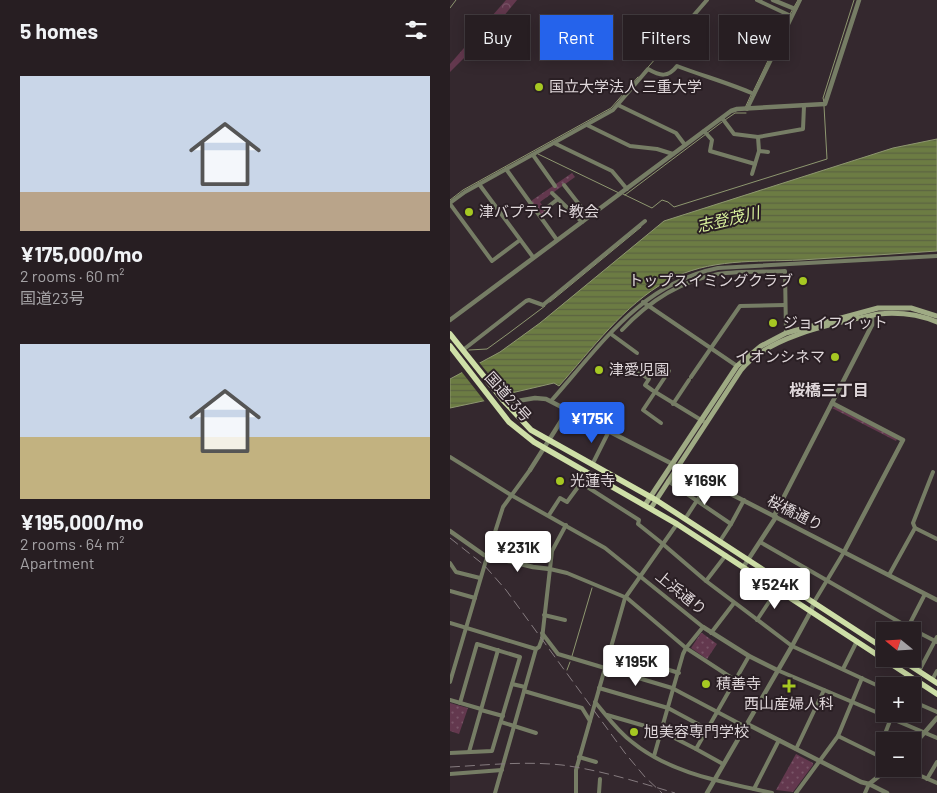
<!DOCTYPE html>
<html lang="en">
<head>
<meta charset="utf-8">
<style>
  body { margin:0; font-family:Barlow,"Noto Sans JP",sans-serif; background:#332b2f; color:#f1f3f6; height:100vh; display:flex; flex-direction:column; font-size:19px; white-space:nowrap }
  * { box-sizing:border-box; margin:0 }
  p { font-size:16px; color:#a4a2a5 }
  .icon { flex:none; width:28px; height:28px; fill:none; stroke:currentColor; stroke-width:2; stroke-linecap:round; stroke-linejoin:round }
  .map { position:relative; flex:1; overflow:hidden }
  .panel { display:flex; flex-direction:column; background:#271e22; width:450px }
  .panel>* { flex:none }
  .top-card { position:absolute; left:15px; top:15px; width:396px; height:45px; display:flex; gap:10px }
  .needle { width:32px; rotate:288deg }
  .buttons { position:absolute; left:426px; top:622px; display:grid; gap:10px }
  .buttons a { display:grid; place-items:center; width:45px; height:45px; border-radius:0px; background:#271e22; box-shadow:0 2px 12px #0003,0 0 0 1px #433c40; font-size:25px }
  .price { position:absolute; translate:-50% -42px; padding:0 11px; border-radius:5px; background:#fff; color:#222; font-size:16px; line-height:32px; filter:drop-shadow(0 1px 2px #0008) }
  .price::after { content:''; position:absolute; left:50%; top:30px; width:15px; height:11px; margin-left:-8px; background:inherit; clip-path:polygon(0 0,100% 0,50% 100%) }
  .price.selected { background:#2563eb; color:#fff }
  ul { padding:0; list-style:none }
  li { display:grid; align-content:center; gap:10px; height:265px; padding:0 20px }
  li span { display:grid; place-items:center; height:155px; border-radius:0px; color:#555 }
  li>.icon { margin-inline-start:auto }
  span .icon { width:90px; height:90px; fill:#fffc; stroke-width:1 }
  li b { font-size:21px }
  h2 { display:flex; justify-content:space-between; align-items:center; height:60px; padding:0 20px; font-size:21px }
  .chip { padding:0 18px; border-radius:0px; background:#271e22; box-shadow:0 2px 12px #0003,0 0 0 1px #433c40; font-size:18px; line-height:45px }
  .chip.selected { background:#2563eb; color:#fff }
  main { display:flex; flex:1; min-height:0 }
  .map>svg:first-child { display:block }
</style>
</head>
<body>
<main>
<section class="panel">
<h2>5 homes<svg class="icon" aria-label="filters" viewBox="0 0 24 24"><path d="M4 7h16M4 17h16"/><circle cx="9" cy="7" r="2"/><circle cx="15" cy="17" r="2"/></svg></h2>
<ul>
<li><span style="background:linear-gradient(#c9d6e8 75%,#b9a48a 0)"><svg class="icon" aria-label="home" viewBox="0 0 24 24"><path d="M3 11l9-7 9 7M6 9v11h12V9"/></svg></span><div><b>¥175,000/mo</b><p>2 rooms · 60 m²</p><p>国道23号</p></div></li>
<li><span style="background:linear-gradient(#c9d6e8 60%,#c2b280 0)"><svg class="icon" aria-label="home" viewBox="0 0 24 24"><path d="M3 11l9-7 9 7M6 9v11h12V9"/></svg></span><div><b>¥195,000/mo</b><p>2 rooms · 64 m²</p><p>Apartment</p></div></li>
</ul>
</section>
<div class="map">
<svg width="487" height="793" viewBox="0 0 487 793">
  <defs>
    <pattern id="grass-dots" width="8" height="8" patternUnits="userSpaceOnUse" patternTransform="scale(1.25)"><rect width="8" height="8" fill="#63384e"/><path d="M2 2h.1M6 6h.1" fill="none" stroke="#795467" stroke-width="1.8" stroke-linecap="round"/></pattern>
    <pattern id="forest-crowns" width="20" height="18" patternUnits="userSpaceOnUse" patternTransform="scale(1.25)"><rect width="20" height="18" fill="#63384e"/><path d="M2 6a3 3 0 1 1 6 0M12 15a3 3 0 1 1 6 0" fill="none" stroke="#795467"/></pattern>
    <pattern id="water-rules" width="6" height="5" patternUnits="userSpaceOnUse" patternTransform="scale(1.25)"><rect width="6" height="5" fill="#6c7c43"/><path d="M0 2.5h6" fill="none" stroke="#5c6442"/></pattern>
  </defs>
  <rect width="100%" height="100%" fill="#34282e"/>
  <g fill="url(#grass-dots)">
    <polygon points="122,173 125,177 90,202 97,212 92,216 81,201"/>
    <polygon points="385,407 447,439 446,441 382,408"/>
    <polygon points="251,633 252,633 267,644 257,659 241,648"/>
    <polygon points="0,703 18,708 9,734 0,731"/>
    <polygon points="346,754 363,763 363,765 343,792 326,790"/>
  </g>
  <polygon fill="url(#forest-crowns)" points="56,0 67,0 43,29 0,72 0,64"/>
  <path fill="url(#water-rules)" stroke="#8e9770" d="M487,139V251C442,254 396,257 351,260C306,262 259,258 217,281C174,305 142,349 109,386L104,383L57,394L55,393L47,398L0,408V379L50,352L90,323L214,221L443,148Z"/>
  <polygon fill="#34282e" points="28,361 54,393 60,396 55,395 48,400 36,403 11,371"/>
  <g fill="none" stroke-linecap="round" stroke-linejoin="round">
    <g stroke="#8e9770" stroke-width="1">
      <polyline points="0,8 6,0"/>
      <polyline points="340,14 348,0"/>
      <polyline points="280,26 327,39"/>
      <polyline points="193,73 226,35"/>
      <polyline points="303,92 339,17"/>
      <polyline points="374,102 373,98 404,0"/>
      <polyline points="295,108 301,95"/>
      <polyline points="275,120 285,113 296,113"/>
      <polyline points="88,154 169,193"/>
      <polyline points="173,194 202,208 212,200 218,202 224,207 377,159 374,106"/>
      <polyline points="175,195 272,122"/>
      <polyline points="0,200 13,190 161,108 188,77"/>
      <polyline points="100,302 191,227"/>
      <polyline points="19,350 37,349 59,333 95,306"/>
      <polyline points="122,656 142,588"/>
      <polyline points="117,670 120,662"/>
    </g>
    <g stroke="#767d65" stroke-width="4">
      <polyline points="307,0 341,16"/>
      <polyline points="224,38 257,0"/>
      <polyline points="168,105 226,133 235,145"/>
      <polyline points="297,109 350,0"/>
      <polyline points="272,118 284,134 308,137 353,129 354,106"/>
      <polyline points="137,125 180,146 207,149 223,154"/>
      <polyline points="254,131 262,140 260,151 305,164"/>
      <polyline points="104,143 162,171 177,189"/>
      <polyline points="309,151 318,152"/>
      <polyline points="83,155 105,186"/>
      <polyline points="56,169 107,240"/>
      <polyline points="302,174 309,151 308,137"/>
      <polyline points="29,184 83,257"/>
      <polyline points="114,185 139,217"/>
      <polyline points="102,193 132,222"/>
      <path d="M0,203L15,192L163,110L198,69C210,76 218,78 227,66C253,76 279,83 304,94"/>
      <polyline points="0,204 42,261 70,240"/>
      <polyline points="95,209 108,199"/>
      <polyline points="193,302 287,366"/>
      <path d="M172,330C198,302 231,281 268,274C290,271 313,272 335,271L336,333"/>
      <polyline points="161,334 187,353"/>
      <polyline points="13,350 76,301 79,300 93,305 195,221"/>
      <polyline points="178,365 199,379 195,385 202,390 256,423"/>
      <polyline points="241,377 290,306 335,305"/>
      <path d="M101,401C151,345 190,284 268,268L487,256"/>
      <polyline points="223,404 239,380"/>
      <polyline points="211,423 193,410 219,371"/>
      <polyline points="0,457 61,495 155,548 253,627 236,648 233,654 204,756"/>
      <polyline points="142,465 159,431"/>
      <polyline points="218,481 281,524"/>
      <polyline points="99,515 110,498 117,502 131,483 189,520 188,524 213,544"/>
      <polyline points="235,519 259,482"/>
      <polyline points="465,528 487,539"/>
      <polyline points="270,541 281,524 294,500"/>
      <polyline points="310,542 458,627 487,642"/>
      <polyline points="214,545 256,581 342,646 435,689"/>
      <polyline points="0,563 6,572 30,578"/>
      <polyline points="100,569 117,573 177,598 236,648 285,680"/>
      <polyline points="439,575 465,528 463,523 483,472"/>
      <polyline points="256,581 276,555"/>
      <polyline points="0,591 25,598"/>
      <polyline points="364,602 394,552"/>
      <polyline points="94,615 115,620"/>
      <polyline points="307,620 327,590"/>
      <polyline points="0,623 86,649"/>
      <polyline points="456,631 475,594"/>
      <polyline points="92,633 108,654 222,688 292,725"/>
      <polyline points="261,633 284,603"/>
      <polyline points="203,665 229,673"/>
      <polyline points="393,669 407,641"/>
      <polyline points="327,670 487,738"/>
      <polyline points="469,671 487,637"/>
      <polyline points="482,680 487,671"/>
      <polyline points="0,682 37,557 53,507 80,470"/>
      <polyline points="62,684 75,687"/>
      <polyline points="149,688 218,708 257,729"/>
      <polyline points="74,691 132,708 140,721"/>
      <polyline points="0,700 31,709"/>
      <polyline points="462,701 487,712"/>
      <path d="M145,702C157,716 167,731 182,742C221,774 274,782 322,793"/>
      <polyline points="31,710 53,716"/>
      <polyline points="157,715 209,730 246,749"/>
      <polyline points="51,722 64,726"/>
      <polyline points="64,726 86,733"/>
      <polyline points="388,736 435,759"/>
      <polyline points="346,749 374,690"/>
      <polyline points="19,752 48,650"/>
      <polyline points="0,753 42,751 70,657 27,644 10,703"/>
      <polyline points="427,755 441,718"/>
      <polyline points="129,757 146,762"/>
      <polyline points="273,764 246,749 299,656"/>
      <polyline points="455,769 487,783"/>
      <polyline points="0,774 52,770"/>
      <polyline points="477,779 487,762"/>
      <polyline points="304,789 329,740"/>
      <polyline points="45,793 86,649 89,647 92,639 102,551 116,525"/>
      <polyline points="126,793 126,770 175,598 227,524"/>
      <polyline points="149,793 150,779"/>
      <polyline points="346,793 388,736 412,678"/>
      <polyline points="415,793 419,784"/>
    </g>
    <g stroke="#767d65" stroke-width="4.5">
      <polyline points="323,0 345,9"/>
      <polyline points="0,320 281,111 287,109 375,104 409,0"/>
      <polyline points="55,403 85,398 96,399 487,600"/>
      <polyline points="382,403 453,440 394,552"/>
      <polyline points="80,470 118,410"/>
      <polyline points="324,516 422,325 422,316"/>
      <polyline points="0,531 34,555 83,567 100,569"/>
      <polyline points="294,566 326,517"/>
      <polyline points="253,627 299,656 327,670"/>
      <polyline points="297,724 411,782 419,784 437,793"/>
      <polyline points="462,747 487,718"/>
      <polyline points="419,784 438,769"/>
      <polyline points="257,793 342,646 361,611 364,602"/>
    </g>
    <g stroke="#9fab84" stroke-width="5">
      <polyline points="195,505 287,366 311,346 336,333 428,308 461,308 487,316"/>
      <path d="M201,508L291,370C319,335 386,323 428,314C449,312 468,314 487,322"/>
    </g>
    <g stroke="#cedfa7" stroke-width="5.5">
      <polyline points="0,334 52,399 81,430 206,500 435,649"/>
      <polyline points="0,346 59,422 84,442 227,524 487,694"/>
      <polyline points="450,659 487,683"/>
    </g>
    <g stroke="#857b7f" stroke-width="1" stroke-dasharray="10 5" stroke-linecap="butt">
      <polyline points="0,538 34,565 56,590 175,753 195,777 212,793"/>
      <path d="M0,767C37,765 75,761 112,765C150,770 188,782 225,793"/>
    </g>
  </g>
  <g fill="#a6c822" stroke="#2a1f24" stroke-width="2">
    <circle cx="89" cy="87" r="5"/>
    <circle cx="19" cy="212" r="5"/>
    <circle cx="353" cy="281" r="5"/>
    <circle cx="323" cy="323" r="5"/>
    <circle cx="385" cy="357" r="5"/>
    <circle cx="149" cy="370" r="5"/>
    <circle cx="110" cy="481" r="5"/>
    <circle cx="256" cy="684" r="5"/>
    <path d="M336.5 678.5h5v5h5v5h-5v5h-5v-5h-5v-5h5z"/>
    <circle cx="184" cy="732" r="5"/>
  </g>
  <g text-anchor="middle" stroke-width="4" stroke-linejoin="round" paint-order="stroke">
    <g font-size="15" fill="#dfd7da" stroke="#2a1f24" text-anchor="start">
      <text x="99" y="92">国立大学法人 三重大学</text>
      <text x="29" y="217">津バプテスト教会</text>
      <text x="343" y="286" text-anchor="end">トップスイミングクラブ</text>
      <text x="333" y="328">ジョイフィット</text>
      <text x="375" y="362" text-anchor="end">イオンシネマ</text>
      <text x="159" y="375">津愛児園</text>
      <text x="120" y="486">光蓮寺</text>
      <text x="266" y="689">積善寺</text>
      <text x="339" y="709" text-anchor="middle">西山産婦人科</text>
      <text x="194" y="737">旭美容専門学校</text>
    </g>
    <g font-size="15" fill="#dfd7da" stroke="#2a1f24">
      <text transform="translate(58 397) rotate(48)" y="5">国道23号</text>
      <text transform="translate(345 513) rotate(27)" y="5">桜橋通り</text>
      <text transform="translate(231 593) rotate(39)" y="5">上浜通り</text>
    </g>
    <g font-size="16" font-style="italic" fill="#d7f09b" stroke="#2a1f24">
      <text transform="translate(278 219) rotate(-13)" y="6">志登茂川</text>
    </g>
    <g font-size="16" font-weight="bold" fill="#dfd7da" stroke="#2a1f24">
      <text x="379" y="396">桜橋三丁目</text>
    </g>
  </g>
</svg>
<div class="buttons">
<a><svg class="needle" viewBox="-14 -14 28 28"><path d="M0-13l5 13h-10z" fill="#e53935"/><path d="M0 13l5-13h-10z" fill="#a4a2a5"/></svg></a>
<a>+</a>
<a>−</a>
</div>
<b class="price selected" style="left:142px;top:444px">¥175K</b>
<b class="price" style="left:255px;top:506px">¥169K</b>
<b class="price" style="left:68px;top:573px">¥231K</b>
<b class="price" style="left:325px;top:610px">¥524K</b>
<b class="price" style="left:186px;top:687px">¥195K</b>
<div class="top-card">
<a class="chip">Buy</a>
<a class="chip selected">Rent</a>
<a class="chip">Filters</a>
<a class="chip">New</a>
</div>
</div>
</main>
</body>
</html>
